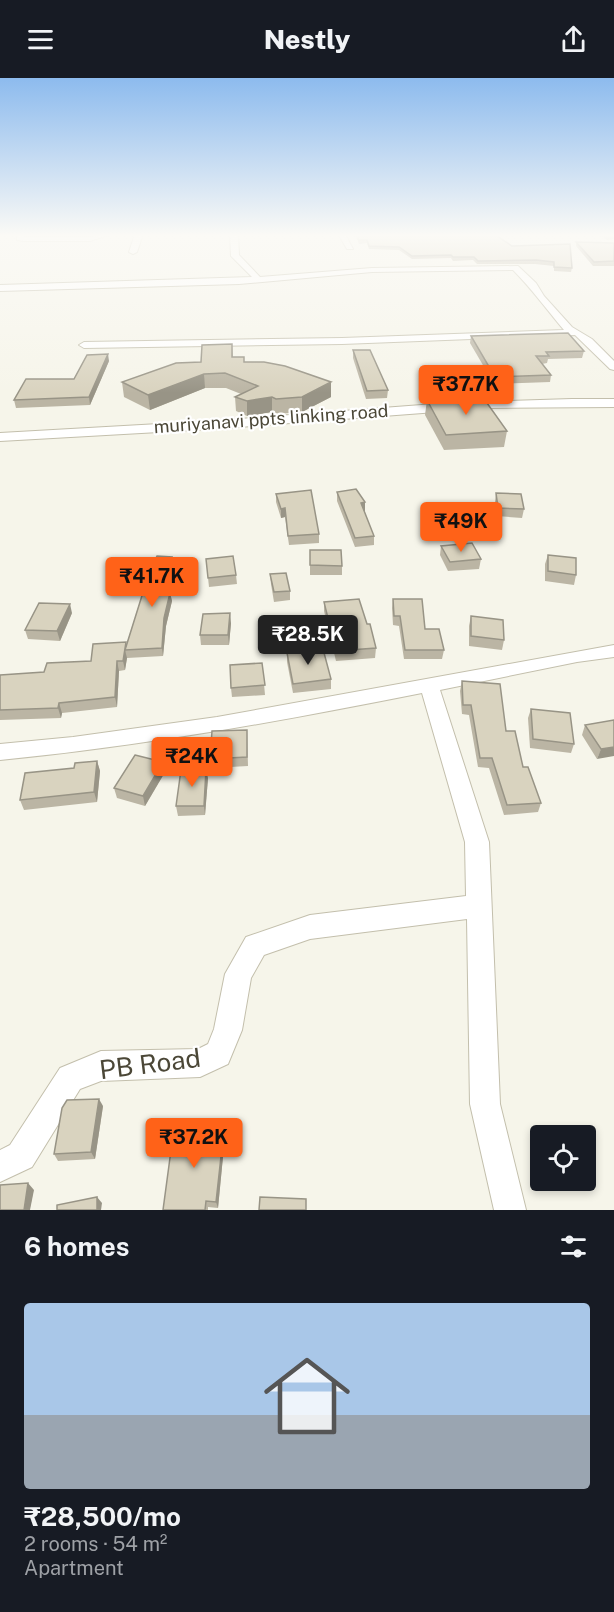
<!DOCTYPE html>
<html lang="en">
<head>
<meta charset="utf-8">
<style>
  body { margin:0; font-family:"Public Sans",sans-serif; background:#242831; color:#f1f3f6; height:100vh; display:flex; flex-direction:column; font-size:22px; white-space:nowrap }
  * { box-sizing:border-box; margin:0 }
  p { font-size:20px; color:#9ea1a6 }
  .icon { flex:none; width:33px; height:33px; fill:none; stroke:currentColor; stroke-width:2; stroke-linecap:round; stroke-linejoin:round }
  .map { position:relative; height:1132px; overflow:hidden }
  .details { display:flex; flex-direction:column; background:#171b24; flex:1 }
  .details>* { flex:none }
  .buttons { position:absolute; left:530px; top:1047px; display:grid; gap:12px }
  .buttons a { display:grid; place-items:center; width:66px; height:66px; border-radius:6px; background:#171b24; box-shadow:0 3px 9px #0003; font-size:30px }
  .price { position:absolute; translate:-50% -51px; padding:0 14px; border-radius:6px; background:#ff6218; color:#111; font-size:20px; line-height:39px; filter:drop-shadow(0 2px 3px #0008) }
  .price::after { content:''; position:absolute; left:50%; top:36px; width:18px; height:14px; margin-left:-9px; background:inherit; clip-path:polygon(0 0,100% 0,50% 100%) }
  .price.active { background:#222; color:#fff }
  ul { padding:0; list-style:none }
  li { display:grid; align-content:center; gap:12px; height:318px; padding:0 24px }
  li span { display:grid; place-items:center; height:186px; border-radius:6px; color:#555 }
  li>.icon { margin-inline-start:auto }
  span .icon { width:108px; height:108px; fill:#fffc; stroke-width:1 }
  li b { font-size:26px }
  h2 { display:flex; justify-content:space-between; align-items:center; height:72px; padding:0 24px; font-size:26px }
  header { display:flex; justify-content:space-between; align-items:center; height:78px; padding:0 24px; background:#171b24; font-size:27px; font-weight:800 }
  .map>svg:first-child { display:block }
</style>
</head>
<body>
<header><svg class="icon" aria-label="menu" viewBox="0 0 24 24"><path d="M4 6h16M4 12h16M4 18h16"/></svg>Nestly<svg class="icon" aria-label="share" viewBox="0 0 24 24"><path d="M12 15V3M7 8l5-5 5 5M5 13v7h14v-7"/></svg></header>
<div class="map">
<svg width="614" height="1132" viewBox="0 0 614 1132">
  <rect width="100%" height="100%" fill="#f6f5ea"/>
  <g fill="none" stroke-linecap="round" stroke-linejoin="round">
    <g stroke="#c3bfac" stroke-width="2">
      <g id="minor">
        <polygon points="17,156 25,156 24,159 90,159 111,156 90,163 24,163 17,162"/>
        <polygon points="135,156 143,156 137,174 133,176 129,174"/>
        <path d="M230,156H238L239,177L260,199L372,190L518,188L536,205L544,218L572,249L592,261L614,283V292L610,291L575,257L342,266L84,270L79,267L84,264L342,260L564,252C547,232 532,211 513,192L372,194L239,206L0,213V207L252,199L231,178Z"/>
        <polygon points="338,156 345,156 353,171 347,171"/>
        <polygon points="572,321 614,321 614,329 489,330 212,351 0,363 0,355 212,343 448,325"/>
        <path d="M614,567V579L577,584L440,612L489,764L500,1026L526,1132H494L470,1026L467,841L310,861L264,877L251,900L242,952L228,986L200,999L101,1003L80,1011L32,1089L0,1104V1072L10,1067L60,990L101,973L198,971L208,966L214,951L225,896L246,859L310,837L466,818L465,764L422,615C282,643 142,668 0,682V666L73,659L217,639Z"/>
      </g>
    </g>
    <use href="#minor" fill="#fff" fill-rule="evenodd"/>
  </g>
  <g fill="#bbb5a4">
    <polygon points="355,156 494,156 512,168 572,190 571,194 554,193 554,188 535,186 477,186 473,182 453,183 451,180 412,181 399,172 369,171 367,165 359,166"/>
    <polygon points="599,156 614,156 614,161 607,162"/>
    <polygon points="576,164 614,165 614,188 593,188 576,168"/>
    <polygon points="471,258 584,273 582,280 548,281 547,285 542,286 551,297 550,304 494,306 470,265"/>
    <polygon points="232,266 233,279 245,284 331,319 302,334 277,336 272,334 247,338 236,333 235,319 241,316 226,310 205,310 150,332 124,319 122,304 201,284"/>
    <polygon points="353,272 388,312 387,320 366,321 353,280"/>
    <polygon points="109,283 90,327 16,330 14,322 74,301"/>
    <polygon points="427,322 507,353 504,369 444,372 425,337"/>
    <polygon points="337,414 365,424 364,433 374,458 374,467 355,469 337,423"/>
    <polygon points="496,415 524,431 522,440 497,438 495,424"/>
    <polygon points="276,416 319,456 319,465 289,467 285,439 281,440 276,424"/>
    <polygon points="441,468 481,481 479,491 448,493 440,477"/>
    <polygon points="310,472 342,488 342,497 310,497"/>
    <polygon points="548,477 576,497 574,507 545,503 545,486"/>
    <polygon points="172,479 173,487 170,497 173,498 175,506 170,515 172,523 166,548 163,578 127,580 125,592 119,593 117,629 62,635 61,640 0,642 0,597 44,594 91,583 126,564 126,568 143,514 142,508"/>
    <polygon points="206,481 236,497 237,506 209,509"/>
    <polygon points="270,496 290,513 290,522 274,524 271,506"/>
    <polygon points="393,521 425,551 444,572 442,581 404,581 399,548 393,547 392,530"/>
    <polygon points="324,524 367,546 376,570 375,580 336,583 324,533"/>
    <polygon points="72,535 60,563 28,561 25,552"/>
    <polygon points="471,538 504,562 502,572 469,568 469,548"/>
    <polygon points="231,545 229,567 201,567 200,557"/>
    <polygon points="287,575 331,601 331,611 293,615 287,584"/>
    <polygon points="262,585 265,617 232,619 231,610"/>
    <polygon points="462,603 506,653 523,689 541,725 538,734 504,737 489,690 478,689 469,637 462,636 460,613"/>
    <polygon points="531,631 574,666 571,675 530,670 528,640"/>
    <polygon points="614,642 597,681 582,657 585,647"/>
    <polygon points="247,652 248,688 212,690 210,681"/>
    <polygon points="97,683 100,693 97,724 24,732 20,722 74,690"/>
    <polygon points="165,694 145,728 117,720 114,710"/>
    <polygon points="208,700 205,737 178,738 176,728"/>
    <polygon points="103,1028 95,1081 58,1083 54,1076"/>
    <polygon points="225,1058 218,1130 208,1129 208,1132 163,1132"/>
  </g>
  <g fill="#989486">
    <polygon points="108,276 109,283 90,327 89,319"/>
    <polygon points="204,296 205,310 150,332 148,317"/>
    <polygon points="331,304 331,319 302,334 302,319"/>
    <polygon points="272,319 272,334 247,338 247,323"/>
    <polygon points="365,424 365,433 360,433 361,425"/>
    <polygon points="285,430 285,439 281,440 281,431"/>
    <polygon points="172,479 173,487 168,506 166,497"/>
    <polygon points="173,498 175,506 170,515 172,523 166,548 163,578 162,570 165,515"/>
    <polygon points="70,526 72,535 60,563 57,553"/>
    <polygon points="230,535 231,545 229,567 228,557"/>
    <polygon points="126,564 127,572 125,572 127,580 125,592 123,583"/>
    <polygon points="117,583 119,593 117,629 115,619"/>
    <polygon points="59,625 62,635 61,640 58,630"/>
    <polygon points="614,669 614,678 597,681 601,671"/>
    <polygon points="97,683 100,693 97,724 94,714"/>
    <polygon points="163,684 165,694 145,728 143,718"/>
    <polygon points="206,691 208,700 205,737 204,728"/>
    <polygon points="99,1021 103,1028 95,1081 91,1074"/>
    <polygon points="224,1051 225,1058 218,1130 216,1124"/>
    <polygon points="28,1105 34,1112 30,1132 24,1132"/>
    <polygon points="97,1119 102,1125 101,1132 97,1132"/>
  </g>
  <g fill="#d9d3bf" stroke="#989486" stroke-width="1.5">
    <polygon points="356,156 494,156 512,168 570,166 572,190 554,189 554,184 536,182 478,183 474,179 453,179 451,177 412,178 399,169 369,168 367,162 359,162"/>
    <polygon points="576,164 614,165 614,183 594,184"/>
    <polygon points="568,255 584,273 546,274 549,278 536,278 551,297 495,299 471,258"/>
    <polygon points="232,266 232,279 244,279 244,284 264,284 285,288 331,304 302,319 276,321 272,319 247,323 235,319 258,308 225,295 204,296 148,317 122,304 176,285 201,284 202,267"/>
    <polygon points="353,272 370,272 388,312 367,313"/>
    <polygon points="108,276 89,319 14,322 26,301 74,301 87,277"/>
    <polygon points="482,318 507,353 446,357 427,322"/>
    <polygon points="356,411 365,424 361,425 374,458 355,460 337,414"/>
    <polygon points="311,412 319,456 288,458 285,430 281,431 276,416"/>
    <polygon points="496,415 521,416 524,431 498,430"/>
    <polygon points="472,465 481,481 450,484 441,468"/>
    <polygon points="310,472 341,472 342,488 310,487"/>
    <polygon points="548,477 576,480 576,497 548,493"/>
    <polygon points="157,478 172,479 166,497 173,498 165,515 170,515 164,540 162,570 125,572 145,508 142,508"/>
    <polygon points="233,478 236,497 208,500 206,481"/>
    <polygon points="286,495 290,513 274,514 270,496"/>
    <polygon points="359,521 367,546 370,546 376,570 336,573 324,524"/>
    <polygon points="393,521 422,521 425,551 439,551 444,572 405,572 400,538 394,538"/>
    <polygon points="39,525 70,526 57,553 25,552"/>
    <polygon points="230,535 228,557 200,557 203,536"/>
    <polygon points="471,538 503,542 504,562 471,558"/>
    <polygon points="126,564 123,583 117,583 115,619 59,625 58,630 0,632 0,597 44,594 47,585 91,583 93,566"/>
    <polygon points="323,571 331,601 293,606 287,575"/>
    <polygon points="262,585 265,607 231,610 230,587"/>
    <polygon points="462,603 500,606 506,653 515,653 523,689 528,689 541,725 507,727 492,680 480,680 471,627 463,627"/>
    <polygon points="531,631 570,635 574,666 533,661"/>
    <polygon points="614,642 614,669 601,671 585,647"/>
    <polygon points="247,652 247,679 210,681 212,653"/>
    <polygon points="135,677 163,684 143,718 114,710"/>
    <polygon points="97,683 94,714 20,722 25,695 74,690 75,685"/>
    <polygon points="206,691 204,728 176,728 181,692"/>
    <polygon points="99,1021 91,1074 54,1076 62,1030 67,1022"/>
    <polygon points="174,1050 224,1051 216,1124 206,1123 205,1132 163,1132"/>
    <polygon points="28,1105 24,1132 0,1132 0,1107"/>
    <polygon points="97,1119 97,1132 57,1132 57,1127"/>
    <polygon points="260,1119 306,1121 306,1132 259,1132"/>
  </g>
  <linearGradient id="sky" x2="0" y2="1"><stop stop-color="#8dbbee"/><stop offset="0.5" stop-color="#fbfaf6"/><stop offset="1" stop-color="#fbfaf6" stop-opacity="0"/></linearGradient>
  <rect width="614" height="315" fill="url(#sky)"/>
  <g text-anchor="middle" stroke-width="4.5" stroke-linejoin="round" paint-order="stroke">
    <g font-size="18" fill="#4b4737" stroke="#fff">
      <text transform="translate(271 341) rotate(-4)" y="6">muriyanavi ppts linking road</text>
    </g>
    <g font-size="26" fill="#4b4737" stroke="#fff">
      <text transform="translate(150 986) rotate(-7)" y="9">PB Road</text>
    </g>
  </g>
</svg>
<div class="buttons">
<a><svg class="icon" aria-label="locate" viewBox="0 0 24 24"><circle cx="12" cy="12" r="6"/><path d="M12 2v4M12 18v4M2 12h4M18 12h4"/></svg></a>
</div>
<b class="price" style="left:466px;top:338px">₹37.7K</b>
<b class="price" style="left:461px;top:475px">₹49K</b>
<b class="price" style="left:152px;top:530px">₹41.7K</b>
<b class="price active" style="left:308px;top:588px">₹28.5K</b>
<b class="price" style="left:192px;top:710px">₹24K</b>
<b class="price" style="left:194px;top:1091px">₹37.2K</b>
</div>
<section class="details">
<h2>6 homes<svg class="icon" aria-label="filters" viewBox="0 0 24 24"><path d="M4 7h16M4 17h16"/><circle cx="9" cy="7" r="2"/><circle cx="15" cy="17" r="2"/></svg></h2>
<ul>
<li><span style="background:linear-gradient(#a9c7e8 60%,#9aa5b1 0)"><svg class="icon" aria-label="home" viewBox="0 0 24 24"><path d="M3 11l9-7 9 7M6 9v11h12V9"/></svg></span><div><b>₹28,500/mo</b><p>2 rooms · 54 m²</p><p>Apartment</p></div></li>
</ul>
</section>
</body>
</html>
